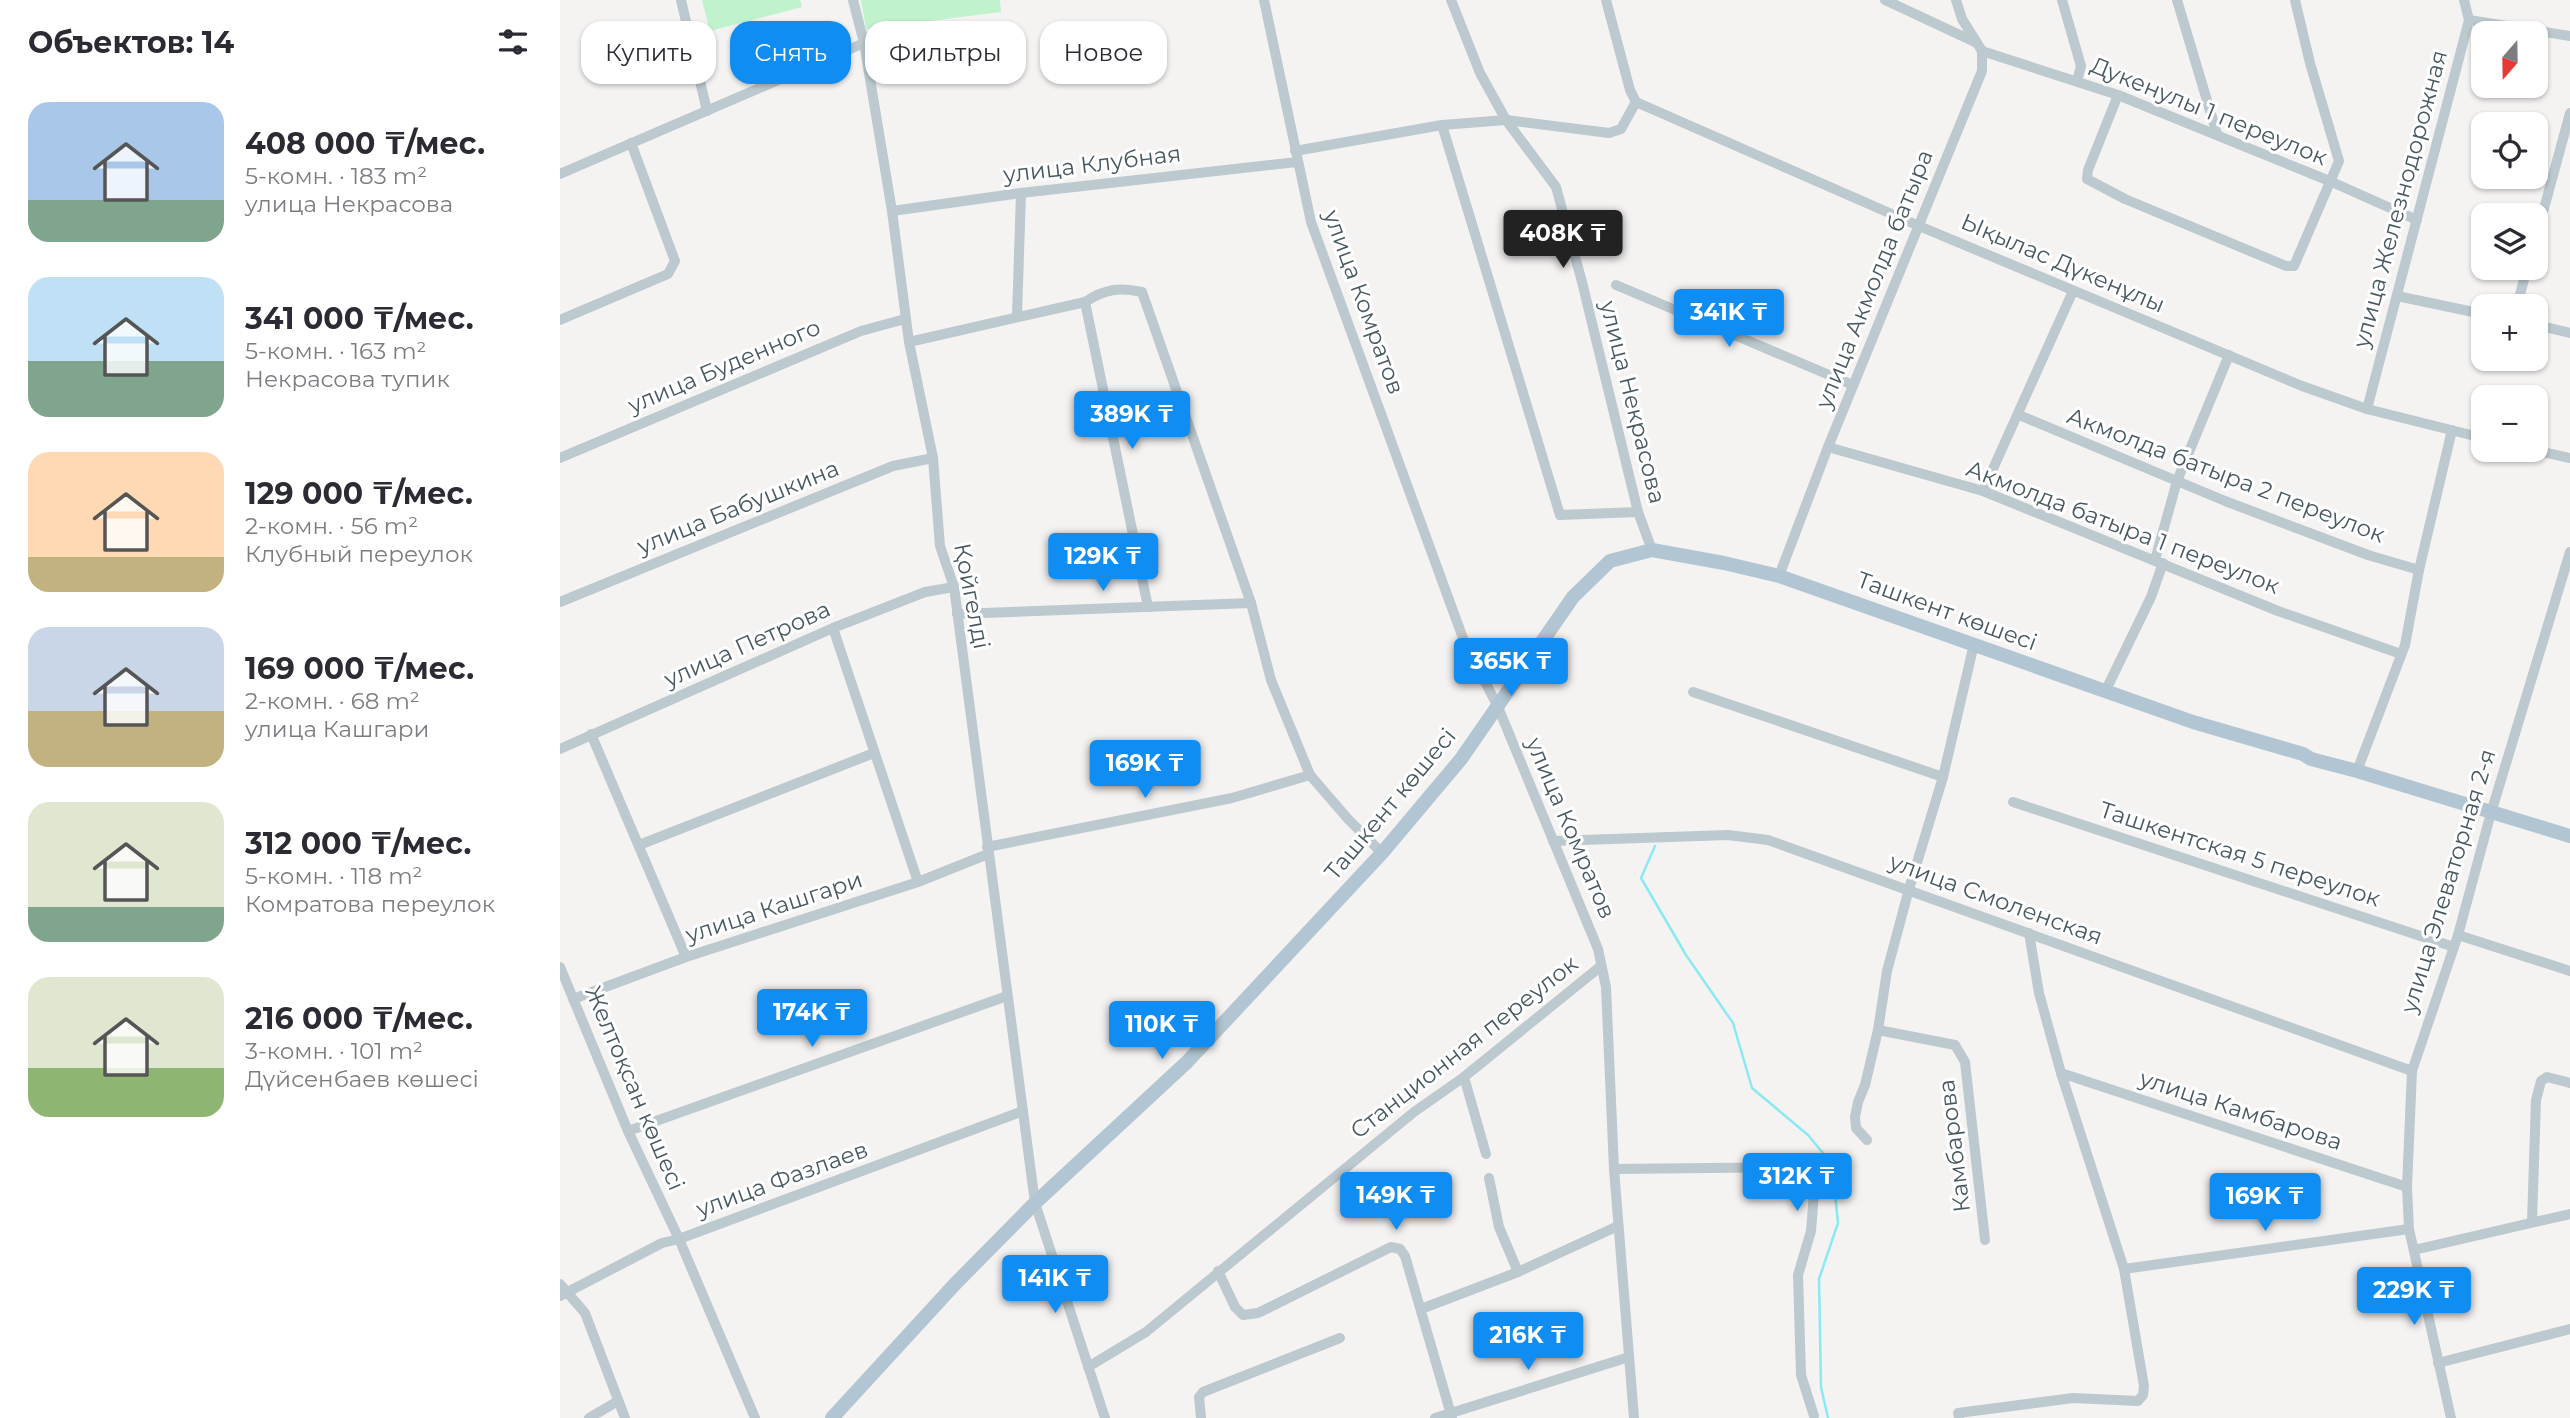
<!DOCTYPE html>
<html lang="ru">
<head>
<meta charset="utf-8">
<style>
  body { margin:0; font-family:Montserrat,sans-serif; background:#f2f2f3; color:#2b2b33; height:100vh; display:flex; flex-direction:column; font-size:26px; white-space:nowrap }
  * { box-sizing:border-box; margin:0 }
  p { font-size:23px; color:#7c7c81 }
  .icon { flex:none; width:38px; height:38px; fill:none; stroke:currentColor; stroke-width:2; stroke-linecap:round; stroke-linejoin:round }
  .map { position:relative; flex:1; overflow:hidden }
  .side { display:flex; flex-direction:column; background:#fff; width:560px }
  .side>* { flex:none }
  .top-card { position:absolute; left:21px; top:21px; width:665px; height:63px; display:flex; gap:14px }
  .needle { width:46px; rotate:200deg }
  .tools { position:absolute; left:1911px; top:21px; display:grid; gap:14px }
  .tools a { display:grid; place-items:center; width:77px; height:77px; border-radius:14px; background:#fff; box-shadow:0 2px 5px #0004; font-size:35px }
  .price { position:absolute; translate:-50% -60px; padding:0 16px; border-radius:7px; background:#0f8df2; color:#fff; font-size:23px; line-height:46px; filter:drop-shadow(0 2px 4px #0008) }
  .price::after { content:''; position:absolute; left:50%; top:42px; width:21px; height:16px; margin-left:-10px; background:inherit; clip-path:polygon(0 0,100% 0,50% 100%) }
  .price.current { background:#222; color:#fff }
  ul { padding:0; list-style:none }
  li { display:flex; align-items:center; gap:21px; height:175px; padding:0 28px }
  li span { display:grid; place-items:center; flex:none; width:196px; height:140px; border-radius:21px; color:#555 }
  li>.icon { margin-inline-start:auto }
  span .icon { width:84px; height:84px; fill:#fffc; stroke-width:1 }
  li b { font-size:30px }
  h2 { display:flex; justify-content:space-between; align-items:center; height:84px; padding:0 28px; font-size:30px }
  .tag { padding:0 24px; border-radius:21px; background:#fff; box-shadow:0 2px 5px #0004; font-size:24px; line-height:63px }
  .tag.current { background:#0f8df2; color:#fff }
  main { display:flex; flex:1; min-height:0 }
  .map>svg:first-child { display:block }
</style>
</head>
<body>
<main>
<section class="side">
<h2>Объектов: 14<svg class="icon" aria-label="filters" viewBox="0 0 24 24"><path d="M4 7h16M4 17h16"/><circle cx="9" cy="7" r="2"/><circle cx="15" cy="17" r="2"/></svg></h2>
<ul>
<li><span style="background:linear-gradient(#a9c7e8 70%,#7fa58c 0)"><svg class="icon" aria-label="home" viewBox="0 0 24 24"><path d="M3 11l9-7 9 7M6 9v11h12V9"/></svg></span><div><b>408 000 ₸/мес.</b><p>5-комн. · 183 m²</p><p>улица Некрасова</p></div></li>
<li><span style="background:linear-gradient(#bfe0f5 60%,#7fa58c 0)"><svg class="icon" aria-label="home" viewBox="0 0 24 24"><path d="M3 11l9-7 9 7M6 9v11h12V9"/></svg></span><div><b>341 000 ₸/мес.</b><p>5-комн. · 163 m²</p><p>Некрасова тупик</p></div></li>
<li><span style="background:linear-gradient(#ffd9b3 75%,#c2b280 0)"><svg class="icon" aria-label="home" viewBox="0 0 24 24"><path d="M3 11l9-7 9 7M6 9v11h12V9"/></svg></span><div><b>129 000 ₸/мес.</b><p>2-комн. · 56 m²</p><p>Клубный переулок</p></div></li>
<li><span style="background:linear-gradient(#c9d6e8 60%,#c2b280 0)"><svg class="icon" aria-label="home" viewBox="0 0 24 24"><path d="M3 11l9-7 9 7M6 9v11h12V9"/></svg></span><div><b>169 000 ₸/мес.</b><p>2-комн. · 68 m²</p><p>улица Кашгари</p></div></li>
<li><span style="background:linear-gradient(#dfe7d0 75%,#7fa58c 0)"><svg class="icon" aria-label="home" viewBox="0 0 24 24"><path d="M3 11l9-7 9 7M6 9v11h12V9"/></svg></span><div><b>312 000 ₸/мес.</b><p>5-комн. · 118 m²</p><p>Комратова переулок</p></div></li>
<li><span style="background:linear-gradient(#dfe7d0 65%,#8fb573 0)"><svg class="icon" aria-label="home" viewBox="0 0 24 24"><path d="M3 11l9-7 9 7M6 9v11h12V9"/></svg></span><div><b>216 000 ₸/мес.</b><p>3-комн. · 101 m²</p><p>Дүйсенбаев көшесі</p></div></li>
</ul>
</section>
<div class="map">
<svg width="2010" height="1418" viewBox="0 0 2010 1418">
  <rect width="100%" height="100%" fill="#f5f2f2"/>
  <g fill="#c0f3cd">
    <polygon points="142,0 240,0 242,7 150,31"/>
    <polygon points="301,0 440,0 441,12 306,29"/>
  </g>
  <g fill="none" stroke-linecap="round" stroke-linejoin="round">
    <polyline stroke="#8ae9f2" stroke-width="2.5" points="1095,846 1081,878 1126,955 1173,1023 1192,1088 1248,1135 1272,1164 1278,1223 1259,1279 1261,1387 1268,1418"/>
    <g stroke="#bcc9cf" stroke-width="10">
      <polyline points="121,0 147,111"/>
      <polyline points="293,0 304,43 332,211 349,342 373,458 380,546 394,587 475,1203 545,1418"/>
      <polyline points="704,0 751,222 904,641 938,707 1038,949 1046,987 1054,1169 1074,1418"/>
      <polyline points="891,0 920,73 946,120 996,187 1022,282 1078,512 1092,550"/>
      <polyline points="1046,0 1070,90 1076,102"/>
      <polyline points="1325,0 1417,43"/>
      <polyline points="1502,0 1521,66 1517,81"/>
      <polyline points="1617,0 1657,134"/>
      <polyline points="1909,20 2010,36"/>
      <polyline points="1422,51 1558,95 1772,182 1857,220"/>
      <polyline points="1558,95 1528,170 1527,179 1565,199 1726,266 1734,266 1779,161 1750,63 1735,0"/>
      <polyline points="1076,102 1359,226 1742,386 1807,409 1923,438"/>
      <polyline points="882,125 1000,515 1078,512"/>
      <polyline points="735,151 882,125 946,120 1049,133 1061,129 1076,102"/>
      <polyline points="0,174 304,43"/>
      <polyline points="332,211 461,193 737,162"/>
      <polyline points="1976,238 2010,113"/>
      <polyline points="1056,285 1293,385"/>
      <polyline points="1837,296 1923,314"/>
      <polyline points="525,302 588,607"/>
      <polyline points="1957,306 1967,268"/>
      <polyline points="457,316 461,193"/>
      <polyline points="0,320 108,274 115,261 71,143"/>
      <polyline points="1976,325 2010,333"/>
      <path d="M349,342L525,302C545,289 559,287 582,292L691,603L711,680L750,775L788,819L822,853"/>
      <polyline points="1807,409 1909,20 1904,0"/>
      <polyline points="1459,415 1665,501 1808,555 1859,570"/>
      <polyline points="1268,447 1423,491 1718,611 1841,654"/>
      <polyline points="1974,450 2010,458"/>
      <polyline points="0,458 301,331 345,319"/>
      <polyline points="1423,491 1513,291"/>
      <polyline points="1595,560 1617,481 1669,355"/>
      <polyline points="1219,576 1268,447 1422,71 1422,51 1402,19 1396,0"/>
      <polyline points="0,602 333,466 373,458"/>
      <polyline points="397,614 691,603"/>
      <polyline points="273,628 358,882"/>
      <polyline points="1133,692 1383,777"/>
      <polyline points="1545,692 1591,597 1603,563"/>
      <polyline points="31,734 126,957"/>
      <polyline points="0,749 273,628 365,592 394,587"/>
      <polyline points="1797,771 1845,645 1859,570 1892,430"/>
      <polyline points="1453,802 1894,947"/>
      <polyline points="993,841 1168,835 1208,840 1852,1071"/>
      <polyline points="79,845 314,753"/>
      <polyline points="427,847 672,798 750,775"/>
      <polyline points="1898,935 2010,971"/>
      <polyline points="0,967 68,1131 119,1239 195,1418"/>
      <polyline points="13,999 126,957 358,882 428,854"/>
      <polyline points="1318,1030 1395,1045 1405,1062 1425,1240"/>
      <polyline points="1501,1073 1847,1187"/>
      <polyline points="904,1077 926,1154"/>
      <polyline points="68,1131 447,996"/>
      <polyline points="1307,1140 1296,1128 1295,1117 1298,1102 1305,1085 1318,1030 1327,971 1349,889 1383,777 1414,644"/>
      <polyline points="1054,1169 1236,1167 1255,1181 1251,1231 1238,1275 1241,1375 1254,1416"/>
      <polyline points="929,1178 939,1227 958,1272"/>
      <polyline points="1972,1222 1976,1100 1981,1081 1987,1077 2010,1083"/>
      <polyline points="1854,1250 2010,1214"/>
      <polyline points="1564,1269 1849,1229"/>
      <polyline points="658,1271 675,1307 683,1315 698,1313 831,1247 840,1249 845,1256 892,1418"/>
      <polyline points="0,1284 25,1313 65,1418"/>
      <polyline points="0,1296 102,1243 119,1239 463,1111"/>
      <polyline points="861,1309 958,1272 1058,1226"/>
      <polyline points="1878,1363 2010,1329"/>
      <polyline points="528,1367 586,1332 854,1112 904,1077 1041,966"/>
      <polyline points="29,1418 58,1401"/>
      <polyline points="641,1418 639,1397 643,1392 780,1338"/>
      <polyline points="875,1418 1069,1357"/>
      <polyline points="1399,1418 1398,1413 1513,1398 1578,1401 1583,1395 1584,1386 1564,1269 1501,1073 1479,993 1469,933"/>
      <polyline points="1891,1418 1849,1229 1847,1187 1852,1071 1898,935 1931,813 2010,552"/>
    </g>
    <polyline stroke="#b1c6d2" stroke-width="14" points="272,1418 395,1284 475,1203 627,1062 822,853 901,759 1013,597 1050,561 1092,550 1164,563 1219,576 1633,722 1743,754 1751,759 1797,771 2010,836"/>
  </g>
  <g text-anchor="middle" stroke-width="6" stroke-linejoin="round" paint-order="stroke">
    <g font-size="23" fill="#485961" stroke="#fff">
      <text transform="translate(1649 111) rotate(22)" y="8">Дукенулы 1 переулок</text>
      <text transform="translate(532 164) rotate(-7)" y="8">улица Клубная</text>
      <text transform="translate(1840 199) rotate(-75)" y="8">улица Железнодорожная</text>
      <text transform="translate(1503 263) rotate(23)" y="8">Ықылас Дүкенұлы</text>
      <text transform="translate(1314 279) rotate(-68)" y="8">улица Акмолда батыра</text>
      <text transform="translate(804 302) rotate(70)" y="8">улица Комратов</text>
      <text transform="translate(164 366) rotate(-23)" y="8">улица Буденного</text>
      <text transform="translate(1073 402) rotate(76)" y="8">улица Некрасова</text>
      <text transform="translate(1666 475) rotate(21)" y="8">Акмолда батыра 2 переулок</text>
      <text transform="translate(178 507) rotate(-22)" y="8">улица Бабушкина</text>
      <text transform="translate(1563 527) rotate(21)" y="8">Акмолда батыра 1 переулок</text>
      <text transform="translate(412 596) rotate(79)" y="8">Қойгелді</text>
      <text transform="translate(1387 611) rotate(20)" y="8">Ташкент көшесі</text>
      <text transform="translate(187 644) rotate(-24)" y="8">улица Петрова</text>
      <text transform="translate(830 804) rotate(-50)" y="8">Ташкент көшесі</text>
      <text transform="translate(1011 828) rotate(67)" y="8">улица Комратов</text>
      <text transform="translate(1680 854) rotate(18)" y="8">Ташкентская 5 переулок</text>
      <text transform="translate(1888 881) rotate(-73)" y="8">улица Элеваторная 2-я</text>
      <text transform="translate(1436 899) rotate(20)" y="8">улица Смоленская</text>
      <text transform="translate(214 907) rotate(-18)" y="8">улица Кашгари</text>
      <text transform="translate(904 1047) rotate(-38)" y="8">Станционная переулок</text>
      <text transform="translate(75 1088) rotate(67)" y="8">Желтоқсан көшесі</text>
      <text transform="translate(1681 1110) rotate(18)" y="8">улица Камбарова</text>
      <text transform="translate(1394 1146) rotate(-97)" y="8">Камбарова</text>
      <text transform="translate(222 1179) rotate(-20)" y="8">улица Фазлаев</text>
    </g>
  </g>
</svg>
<div class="tools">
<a><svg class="needle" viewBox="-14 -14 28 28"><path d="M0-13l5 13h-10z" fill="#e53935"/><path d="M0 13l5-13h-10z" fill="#7c7c81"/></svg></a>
<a><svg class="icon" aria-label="locate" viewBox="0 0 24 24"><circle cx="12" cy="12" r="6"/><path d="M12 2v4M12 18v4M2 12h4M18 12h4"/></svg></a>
<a><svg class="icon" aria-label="layers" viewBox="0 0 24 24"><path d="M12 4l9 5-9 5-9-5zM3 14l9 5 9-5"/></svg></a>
<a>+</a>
<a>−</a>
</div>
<b class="price current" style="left:1003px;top:270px">408K ₸</b>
<b class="price" style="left:1169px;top:349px">341K ₸</b>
<b class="price" style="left:572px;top:451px">389K ₸</b>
<b class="price" style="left:543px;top:593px">129K ₸</b>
<b class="price" style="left:951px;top:698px">365K ₸</b>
<b class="price" style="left:585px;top:800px">169K ₸</b>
<b class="price" style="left:252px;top:1049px">174K ₸</b>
<b class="price" style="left:602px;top:1061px">110K ₸</b>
<b class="price" style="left:1237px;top:1213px">312K ₸</b>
<b class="price" style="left:836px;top:1232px">149K ₸</b>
<b class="price" style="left:1705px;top:1233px">169K ₸</b>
<b class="price" style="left:495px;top:1315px">141K ₸</b>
<b class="price" style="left:1854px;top:1327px">229K ₸</b>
<b class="price" style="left:968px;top:1372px">216K ₸</b>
<div class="top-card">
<a class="tag">Купить</a>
<a class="tag current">Снять</a>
<a class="tag">Фильтры</a>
<a class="tag">Новое</a>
</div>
</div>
</main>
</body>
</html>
